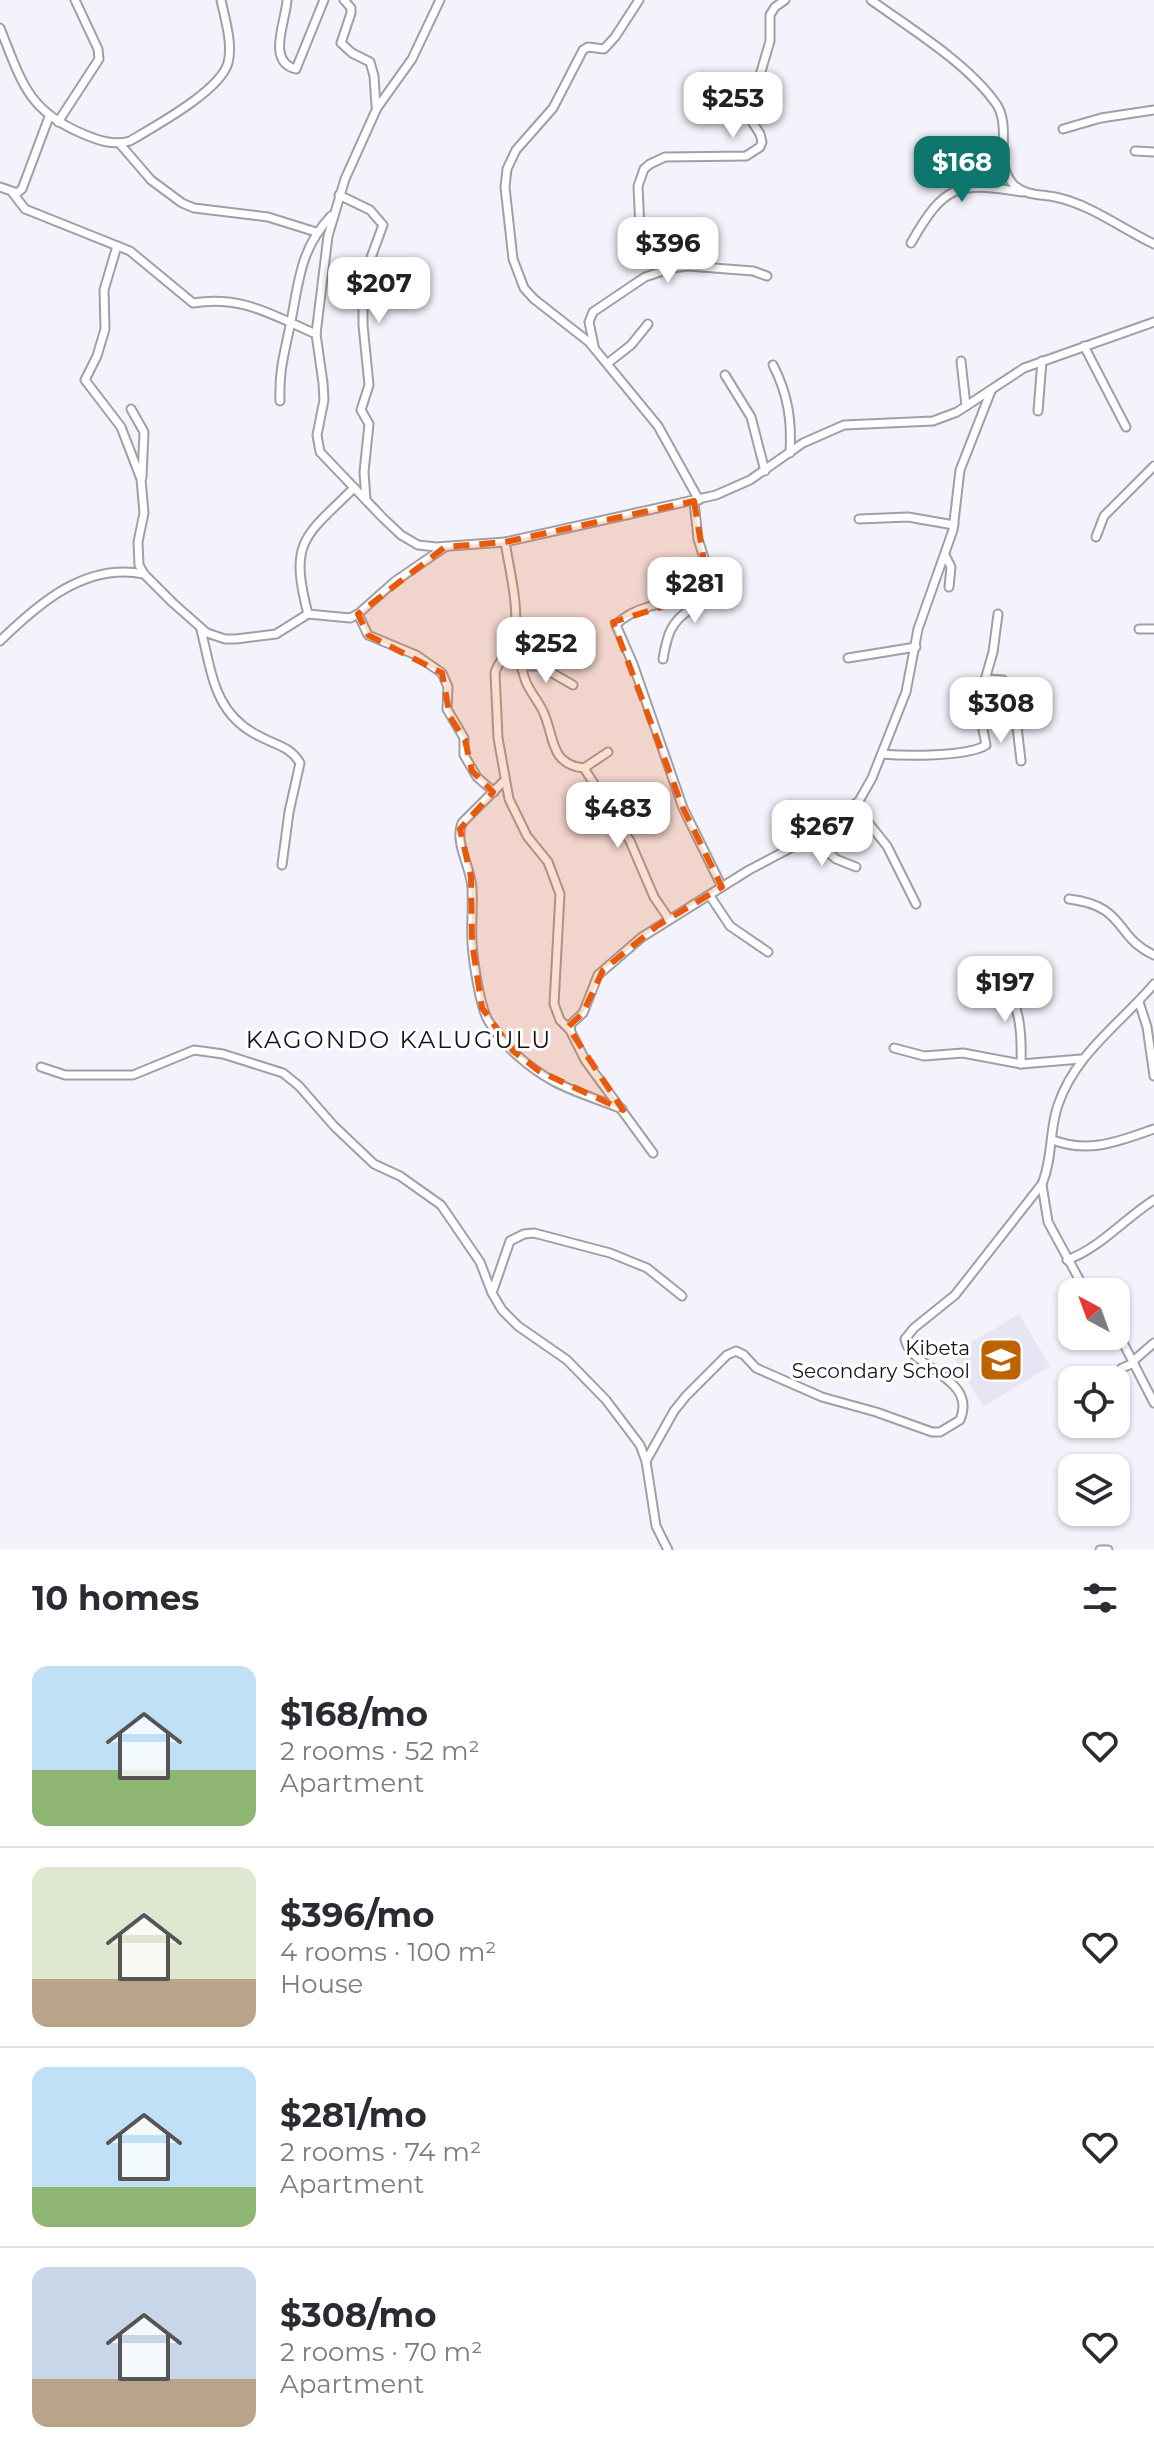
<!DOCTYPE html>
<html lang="en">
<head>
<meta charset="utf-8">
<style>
  body { margin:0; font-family:Montserrat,sans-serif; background:#f2f2f3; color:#2b2b33; height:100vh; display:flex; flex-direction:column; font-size:30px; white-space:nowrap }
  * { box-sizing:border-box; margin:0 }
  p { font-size:26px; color:#7c7c81 }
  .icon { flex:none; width:44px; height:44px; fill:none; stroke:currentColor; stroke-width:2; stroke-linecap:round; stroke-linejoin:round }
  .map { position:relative; height:1550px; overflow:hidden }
  .sheet { display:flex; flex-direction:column; background:#fff; flex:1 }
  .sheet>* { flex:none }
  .needle { width:52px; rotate:319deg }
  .fabs { position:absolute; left:1058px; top:1278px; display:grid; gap:16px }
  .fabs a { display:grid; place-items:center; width:72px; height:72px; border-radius:16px; background:#fff; box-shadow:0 2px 6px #0004; font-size:40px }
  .price { position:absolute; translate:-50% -68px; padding:0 18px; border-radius:16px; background:#fff; color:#222; font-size:26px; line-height:52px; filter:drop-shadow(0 2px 4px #0008) }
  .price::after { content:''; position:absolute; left:50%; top:48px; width:24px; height:18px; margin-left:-12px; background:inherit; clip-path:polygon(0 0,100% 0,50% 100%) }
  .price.active { background:#0f766e; color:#fff }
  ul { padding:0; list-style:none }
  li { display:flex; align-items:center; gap:24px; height:200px; padding:0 32px }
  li+li { border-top:2px solid #e1e1e2 }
  li span { display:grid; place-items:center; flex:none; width:224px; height:160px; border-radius:16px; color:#555 }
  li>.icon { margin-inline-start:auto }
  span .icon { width:96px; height:96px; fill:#fffc; stroke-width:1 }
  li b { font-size:34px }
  h2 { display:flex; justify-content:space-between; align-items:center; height:96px; padding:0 32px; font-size:34px }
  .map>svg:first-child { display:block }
</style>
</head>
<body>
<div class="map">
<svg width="1154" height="1550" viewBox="0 0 1154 1550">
  <rect width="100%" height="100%" fill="#f4f3fc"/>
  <polygon fill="#e7e5f4" points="1019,1314 1050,1366 983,1407 952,1354"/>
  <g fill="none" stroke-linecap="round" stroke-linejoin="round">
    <g stroke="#a09fa7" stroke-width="11">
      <g id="street">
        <path d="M287,0C286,21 266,62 296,69L324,0"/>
        <polyline points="344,0 351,8 351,13 341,43 352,53 370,62 374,76 376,106"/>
        <polyline points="440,0 412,59 377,108 345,179 328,236 316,334 323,383 324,400 317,435 320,452 383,518 401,535 418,545 436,547 505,542 716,495 750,480 803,443 844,425 933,421 957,412 1024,368 1154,322"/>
        <polyline points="639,0 615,37 604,49 588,47 583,50 553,108 516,150 507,169 505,187 513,259 524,288 534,299 589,342 658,426 699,500"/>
        <path d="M871,0C911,29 969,64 997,105C1012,129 993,166 1015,186C1027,196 1041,194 1055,197C1090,204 1122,229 1154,244"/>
        <path d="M0,28C21,80 27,110 81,133C97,140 113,146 130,141C155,126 220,91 228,63C233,44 225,19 221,0"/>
        <polyline points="58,122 99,59 98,49 75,0"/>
        <polyline points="1063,129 1101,118 1154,110"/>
        <polyline points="120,144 151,180 182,203 194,208 268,217 316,232"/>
        <polyline points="1135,151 1154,152"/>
        <polyline points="0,187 17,193 22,189 49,117"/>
        <path d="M12,192L25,209L130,251L193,303C242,295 272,315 316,334"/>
        <polyline points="339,195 370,210 383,225 369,263 363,287 363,325 369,385 361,410 369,424 364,472 366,500"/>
        <polyline points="640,229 638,186 644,169 650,164 665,157 746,156 760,147 762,142 760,134 751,120 752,102 770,41 770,15 775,7 785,0"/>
        <path d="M911,243C944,185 957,181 1022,192"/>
        <polyline points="117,246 104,290 105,329 97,356 85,380 121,427 141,479 144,513 138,542 139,565 144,574 173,603 207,633 225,639 236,639 276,634 308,614 350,618 358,614 394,582 445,547"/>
        <polyline points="594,346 589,322 593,312 645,277 672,268 688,266 753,271 767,276"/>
        <polyline points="1084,346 1126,427"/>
        <polyline points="961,361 966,406"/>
        <polyline points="608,363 631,345 648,324"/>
        <path d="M773,365C788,394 792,421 790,453"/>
        <polyline points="725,375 751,417 765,471"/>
        <path d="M280,401C279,370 284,355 290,326C299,283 299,250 331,216"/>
        <polyline points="131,409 144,432 142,477"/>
        <polyline points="1038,411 1042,361"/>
        <path d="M694,501L698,539L711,580L709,592L702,597C676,601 635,604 616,625L633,664L683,808L722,887"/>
        <polyline points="859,519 908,517 954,525"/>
        <polyline points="1096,537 1104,516 1154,466"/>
        <path d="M505,542C510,573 520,609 514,640C511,653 498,659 495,673L498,738L509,799L527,836L548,862L560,894L554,1004L560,1020L570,1030"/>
        <polyline points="945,555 951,567 949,587"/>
        <path d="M308,614C289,541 304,537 354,488"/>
        <polyline points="358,614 368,635 416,655 442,673 448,687 447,709 464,738 464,755 477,777 494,792"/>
        <polyline points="1139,629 1154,629"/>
        <path d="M201,630C212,673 214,714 259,736C275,745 290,746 300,763L289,812L282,865"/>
        <path d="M0,641C39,603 86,562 144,574"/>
        <path d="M513,646C521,658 521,669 526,682C531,694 541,704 545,716C554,738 551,765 584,768L608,752"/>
        <polyline points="848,658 916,647"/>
        <path d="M663,659C667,636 670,622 691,609C698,605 703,603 707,597"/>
        <polyline points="522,666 540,666 573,685"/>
        <polyline points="985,679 1003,680 1013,692 1021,761"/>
        <path d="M882,754C904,756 968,757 986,745L978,704L993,652L998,614"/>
        <polyline points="584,768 630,841 654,897 669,919"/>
        <path d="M504,781L462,823C454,843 471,867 472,888C473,906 471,925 472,943C473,960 480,1007 488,1020C502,1045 530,1069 555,1082C576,1093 600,1100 622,1109"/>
        <polyline points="854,805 887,846 916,904"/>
        <polyline points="810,837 836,859 856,867"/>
        <polyline points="710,896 730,926 768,952"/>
        <path d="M1069,899C1127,906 1114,937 1154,955"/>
        <path d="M1004,980C1020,1008 1022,1032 1021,1064"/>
        <polyline points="1139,1002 1147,1027 1154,1076"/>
        <polyline points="894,1048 924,1056 963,1053 1021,1064 1081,1059"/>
        <polyline points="41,1067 65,1075 133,1075 194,1050 223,1054 283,1073 299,1086 334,1126 374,1164 400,1176 441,1205 480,1262 492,1293 502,1310 518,1326 567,1360 606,1400 640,1445 646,1461 656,1526 668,1550"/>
        <path d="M1053,1140C1089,1154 1119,1141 1154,1129"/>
        <polyline points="653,1153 585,1060 570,1030 571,1024 583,1013 598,975 642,937 749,870 806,840 859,801 872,778 906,692 918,629 953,530 960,470 991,391"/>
        <polyline points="1042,1185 1048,1222 1086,1292"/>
        <path d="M1067,1260C1100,1248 1124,1219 1154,1200"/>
        <polyline points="493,1290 510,1241 524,1234 534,1233 610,1253 647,1268 682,1296"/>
        <polyline points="1116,1329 1154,1403"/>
        <polyline points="1133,1361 1154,1343"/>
        <polyline points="1110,1380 1122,1368 1134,1363"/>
        <path d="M646,1461L674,1411L686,1396L727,1355L736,1351L744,1355L756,1368L822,1397L876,1412L932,1432H940L960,1420C978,1377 910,1369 905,1339L914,1328L955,1295L1042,1184C1053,1158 1049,1130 1058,1105C1075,1054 1120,1024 1154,984"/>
        <polyline points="1100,1550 1108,1550"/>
      </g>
    </g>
    <use href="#street" stroke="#fff" stroke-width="7"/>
  </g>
  <path fill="#e8590c" fill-opacity="0.2" stroke="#e8590c" stroke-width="6" stroke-dasharray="16 10" stroke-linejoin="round" d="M694,501L709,592L613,622L683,808L722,887L657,926L603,970L583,1013L568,1027L623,1110L539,1071L513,1051L482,1008L472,942L471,877L460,829L493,792L472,771L465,740L450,717L442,673L368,635L358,614L445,547L505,542Z"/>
  <defs>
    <g id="school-square" transform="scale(2.3)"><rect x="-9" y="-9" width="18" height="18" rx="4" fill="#bc6201" stroke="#fff"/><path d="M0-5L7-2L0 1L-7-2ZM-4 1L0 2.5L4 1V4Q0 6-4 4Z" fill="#fff"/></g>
  </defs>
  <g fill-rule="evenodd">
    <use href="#school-square" x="1001" y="1360"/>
  </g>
  <g text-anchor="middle" stroke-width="6" stroke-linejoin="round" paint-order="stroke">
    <g font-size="20" fill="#151518" stroke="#fff" text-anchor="end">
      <text x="970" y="1355">Kibeta<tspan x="970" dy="23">Secondary School</tspan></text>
    </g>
    <g font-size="24" letter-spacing="2" fill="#151518" stroke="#fff">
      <text x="399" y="1048">KAGONDO KALUGULU</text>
    </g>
  </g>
</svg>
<div class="fabs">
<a><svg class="needle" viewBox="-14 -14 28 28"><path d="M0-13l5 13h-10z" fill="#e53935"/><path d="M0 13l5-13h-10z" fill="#7c7c81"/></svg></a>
<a><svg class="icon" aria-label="locate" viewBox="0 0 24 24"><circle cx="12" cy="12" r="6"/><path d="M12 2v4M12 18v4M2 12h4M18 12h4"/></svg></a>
<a><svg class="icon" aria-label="layers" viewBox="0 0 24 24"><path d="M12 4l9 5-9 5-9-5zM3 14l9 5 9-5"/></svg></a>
</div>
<b class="price" style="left:733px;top:140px">$253</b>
<b class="price active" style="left:962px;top:204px">$168</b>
<b class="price" style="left:668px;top:285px">$396</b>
<b class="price" style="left:379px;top:325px">$207</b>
<b class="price" style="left:695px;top:625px">$281</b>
<b class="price" style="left:546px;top:685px">$252</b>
<b class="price" style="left:1001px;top:745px">$308</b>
<b class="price" style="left:618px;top:850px">$483</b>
<b class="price" style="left:822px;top:868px">$267</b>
<b class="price" style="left:1005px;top:1024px">$197</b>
</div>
<section class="sheet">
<h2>10 homes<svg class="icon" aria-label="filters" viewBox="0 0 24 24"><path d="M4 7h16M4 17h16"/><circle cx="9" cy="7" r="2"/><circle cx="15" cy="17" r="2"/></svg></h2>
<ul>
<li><span style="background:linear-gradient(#bfe0f5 65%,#8fb573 0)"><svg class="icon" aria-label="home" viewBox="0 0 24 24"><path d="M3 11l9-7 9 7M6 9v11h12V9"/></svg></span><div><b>$168/mo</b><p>2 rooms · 52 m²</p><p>Apartment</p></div><svg class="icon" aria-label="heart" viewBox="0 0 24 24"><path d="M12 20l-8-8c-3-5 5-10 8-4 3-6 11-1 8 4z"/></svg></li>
<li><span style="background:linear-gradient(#dfe7d0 70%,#b9a48a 0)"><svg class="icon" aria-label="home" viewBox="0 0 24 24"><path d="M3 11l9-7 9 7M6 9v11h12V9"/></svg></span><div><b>$396/mo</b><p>4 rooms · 100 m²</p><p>House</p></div><svg class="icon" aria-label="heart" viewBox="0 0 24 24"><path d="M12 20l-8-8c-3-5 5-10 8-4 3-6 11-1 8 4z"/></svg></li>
<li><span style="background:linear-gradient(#bfe0f5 75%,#8fb573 0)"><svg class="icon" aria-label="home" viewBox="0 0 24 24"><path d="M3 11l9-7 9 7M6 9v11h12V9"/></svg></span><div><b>$281/mo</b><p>2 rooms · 74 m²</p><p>Apartment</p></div><svg class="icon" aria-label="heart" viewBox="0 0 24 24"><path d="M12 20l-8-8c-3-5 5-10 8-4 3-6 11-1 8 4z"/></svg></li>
<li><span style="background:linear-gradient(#c9d6e8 70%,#b9a48a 0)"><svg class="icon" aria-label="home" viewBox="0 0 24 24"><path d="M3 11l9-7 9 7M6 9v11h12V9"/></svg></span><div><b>$308/mo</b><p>2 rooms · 70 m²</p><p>Apartment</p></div><svg class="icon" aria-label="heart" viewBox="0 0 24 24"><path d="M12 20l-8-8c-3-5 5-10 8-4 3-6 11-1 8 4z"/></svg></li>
</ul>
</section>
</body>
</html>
